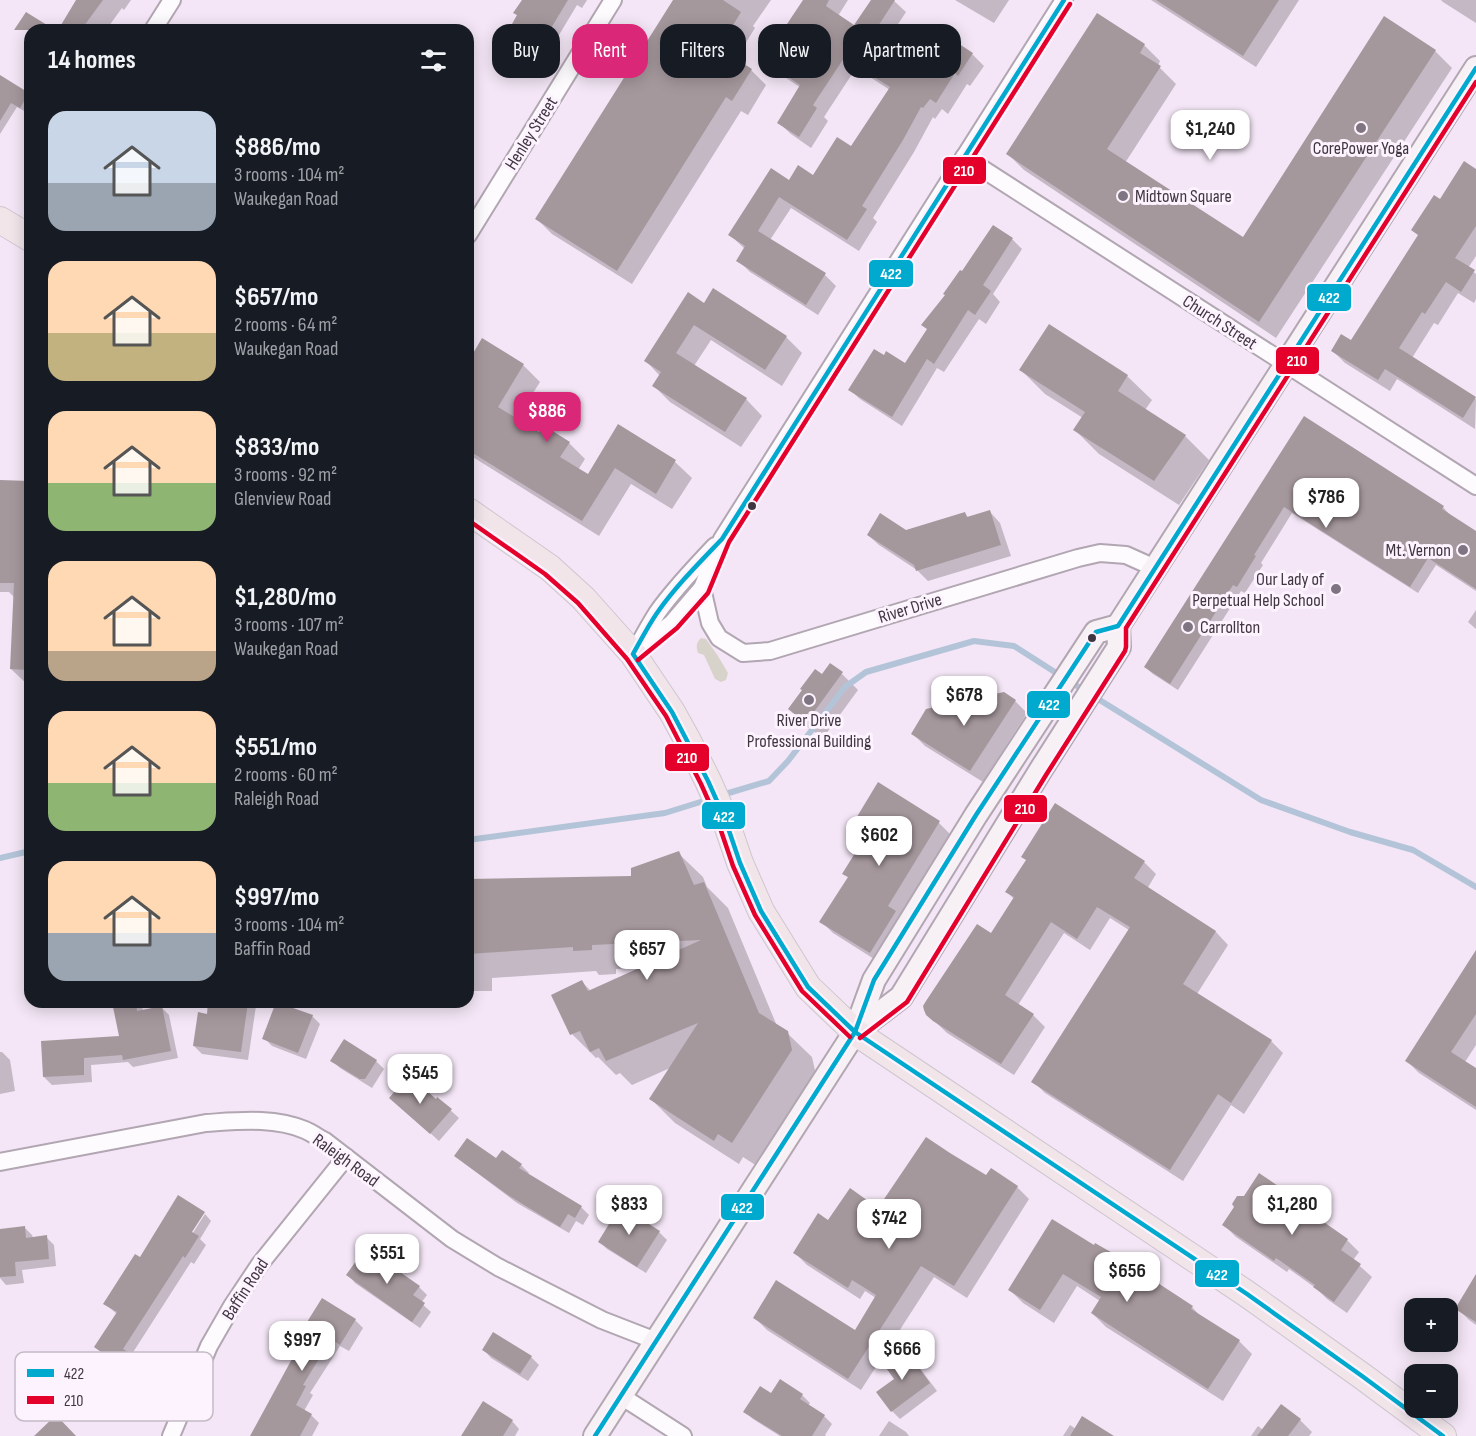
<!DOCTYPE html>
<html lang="en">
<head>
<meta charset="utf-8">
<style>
  body { margin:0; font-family:"Sofia Sans Condensed",sans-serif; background:#242831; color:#f1f3f6; height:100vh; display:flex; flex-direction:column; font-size:22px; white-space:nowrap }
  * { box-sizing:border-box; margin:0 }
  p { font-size:20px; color:#9ea1a6 }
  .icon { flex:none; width:33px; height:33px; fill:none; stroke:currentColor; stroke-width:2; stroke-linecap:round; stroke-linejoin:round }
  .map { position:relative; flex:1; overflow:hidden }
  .details { position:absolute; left:24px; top:24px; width:450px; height:984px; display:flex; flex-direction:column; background:#171b24; border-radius:18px; box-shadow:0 3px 15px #0003 }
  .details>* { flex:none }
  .banner { position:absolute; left:492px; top:24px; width:570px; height:54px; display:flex; gap:12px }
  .buttons { position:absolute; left:1404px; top:1298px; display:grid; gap:12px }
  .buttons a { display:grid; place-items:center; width:54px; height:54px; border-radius:12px; background:#171b24; box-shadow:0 3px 15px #0003; font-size:30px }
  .price { position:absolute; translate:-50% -51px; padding:0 14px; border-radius:12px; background:#fff; color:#222; font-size:20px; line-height:39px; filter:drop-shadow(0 2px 3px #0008) }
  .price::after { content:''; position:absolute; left:50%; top:36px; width:18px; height:14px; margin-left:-9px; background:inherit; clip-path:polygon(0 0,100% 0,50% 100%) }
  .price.selected { background:#db2777; color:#fff }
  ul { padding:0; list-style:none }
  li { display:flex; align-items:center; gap:18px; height:150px; padding:0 24px }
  li span { display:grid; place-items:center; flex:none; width:168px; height:120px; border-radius:18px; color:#555 }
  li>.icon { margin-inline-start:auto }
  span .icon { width:72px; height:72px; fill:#fffc; stroke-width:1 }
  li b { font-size:26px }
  h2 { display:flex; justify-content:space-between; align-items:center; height:72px; padding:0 24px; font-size:26px }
  .tag { padding:0 21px; border-radius:18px; background:#171b24; box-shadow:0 3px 15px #0003; font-size:21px; line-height:54px }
  .tag.selected { background:#db2777; color:#fff }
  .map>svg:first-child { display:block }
</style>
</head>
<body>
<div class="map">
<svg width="1476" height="1436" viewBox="0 0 1476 1436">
  <rect width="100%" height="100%" fill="#f4e6f6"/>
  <path fill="#d8d3ca" d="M701,638L706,639L718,656L728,673L726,680L721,682L715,679L704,655L698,653C696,646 696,643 701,638Z"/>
  <g fill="#0003">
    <polygon points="78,0 131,0 124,10 122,8 106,30 59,30"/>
    <polygon points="523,0 587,0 582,8 577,5 550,50 521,31 514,23"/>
    <polygon points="680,0 771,0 753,26 755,28 735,60 751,70 766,85 748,115 741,111 632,284 552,234 537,219"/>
    <polygon points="808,0 848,0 838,16 855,27 873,0 893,0 906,12 883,47 914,66 937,31 972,54 984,66 970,86 967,84 948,114 942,109 935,119 933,117 914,152 873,218 877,222 859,251 791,208 770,240 825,275 836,286 818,315 750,272 738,260 745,249 730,235 789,182 813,177 851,148 890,90 856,68 824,117 828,121 811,148 791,134 779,123 801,88 777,72 765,60"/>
    <polygon points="955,0 1009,0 994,23"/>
    <polygon points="1151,0 1299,0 1256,67"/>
    <polygon points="1441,0 1476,0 1476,23 1443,2"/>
    <polygon points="1384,18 1435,51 1452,68 1276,338 1024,170 1008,154 1144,45 1160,61 1158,66 1176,84 1125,163 1243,239"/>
    <polygon points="0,77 30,96 30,106 26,112 17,107 0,134"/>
    <polygon points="1476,171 1476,256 1468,268 1476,274 1476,299 1474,303 1458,293 1438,325 1434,323 1412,358 1476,399 1475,429 1397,379 1390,391 1345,363 1333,351 1351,342 1440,201"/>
    <polygon points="993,227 1013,240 1022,249 993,294 1000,302 986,324 979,319 944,372 937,368 902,426 860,399 850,390 906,365 928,330 946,295 963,273"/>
    <polygon points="705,305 786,337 802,353 782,386 711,340 694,366 746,399 762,416 741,447 670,402 654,386 660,376 646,361"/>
    <polygon points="483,340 523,365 540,382 516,420 539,434 569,443 585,459 578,470 588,476 619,426 675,462 692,478 672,509 631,484 599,536 468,454 468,364"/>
    <polygon points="1021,370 1127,376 1152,400 1145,410 1185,436 1209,460 1179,505 1099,454 1075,430 1083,418 1045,394"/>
    <polygon points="1304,418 1443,507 1450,515 1476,533 1476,591 1436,565 1418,593 1292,513 1261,563 1263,565 1245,593 1241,591 1178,690 1153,674 1145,667"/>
    <polygon points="0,482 30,483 30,687 11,669 15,598 9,592 0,592"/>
    <polygon points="990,512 1000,523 1011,556 928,581 917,570 879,545 868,535 906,531 965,514 969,518"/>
    <polygon points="1476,610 1476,629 1468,622"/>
    <polygon points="842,674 858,690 823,738 806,726 790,709 822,676"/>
    <polygon points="1015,701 1027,713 983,782 925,746 913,734"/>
    <polygon points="879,784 939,823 951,835 882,964 833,933 821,921 849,878 844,874 869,832 857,819"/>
    <polygon points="1056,805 1144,862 1156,874 1147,889 1216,932 1228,945 1197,994 1271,1041 1283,1053 1244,1114 1231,1105 1183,1181 1045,1093 1033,1081 1129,930 1110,918 1090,950 1064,933 1018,1005 1033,1015 1045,1027 1014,1075 947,1033 927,1014 991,935 1014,899 1007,892 1027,860"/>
    <polygon points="678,853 703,877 707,887 728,908 777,1026 787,1033 812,1057 816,1075 757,1166 743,1157 739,1164 675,1123 651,1099 670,1068 632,1085 620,1073 616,1075 598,1057 596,1058 572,1034 582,982 591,991 642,968 616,969 616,974 599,975 596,971 492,978 492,991 468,991 468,882 633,878"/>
    <polygon points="1476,953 1476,1045 1465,1062 1476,1070 1476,1110 1419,1073 1407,1061"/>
    <polygon points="114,1002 141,1002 143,1011 161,1007 169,1015 178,1058 133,1067 128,1062 91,1065 92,1082 52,1085 44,1077 120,1038"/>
    <polygon points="210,1002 253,1002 256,1006 248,1060 202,1054 194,1046 208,1015"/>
    <polygon points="312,1016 320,1024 306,1059 272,1046 264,1038"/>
    <polygon points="344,1041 376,1061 384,1069 372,1088 340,1068 332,1060"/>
    <polygon points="0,1052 2,1052 10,1060 15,1091 0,1094"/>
    <polygon points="438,1099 459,1118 439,1141 399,1105 436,1101"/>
    <polygon points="456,1156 496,1160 521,1165 529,1173 528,1174 581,1207 589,1215 583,1225 576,1221 569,1233 517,1203 464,1163"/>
    <polygon points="987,1177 1017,1187 1029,1199 967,1298 934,1277 861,1390 767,1330 754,1317 855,1332 876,1298 865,1291 860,1299 807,1265 795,1253 829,1222 878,1210"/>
    <polygon points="1288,1187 1306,1198 1318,1210 1314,1216 1347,1240 1359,1252 1353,1260 1372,1277 1347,1313 1327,1299 1317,1289 1289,1269 1287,1272 1236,1237 1224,1225 1285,1192"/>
    <polygon points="205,1214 211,1221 200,1239 206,1245 194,1264 191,1262 130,1357 135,1361 130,1368 138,1376 112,1416 85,1398 77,1390 102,1353 117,1314 105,1304 140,1259 187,1238 189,1239"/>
    <polygon points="24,1227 32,1235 33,1238 46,1237 54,1245 56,1266 22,1270 24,1283 6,1285 0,1278 0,1230"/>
    <polygon points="659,1232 667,1240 646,1273 607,1249 600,1242"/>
    <polygon points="1096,1245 1192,1307 1203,1319 1239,1341 1252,1354 1223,1401 1106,1327 1092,1313 1100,1301 1077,1286 1054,1323 1023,1303 1010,1290"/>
    <polygon points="348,1275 419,1287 427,1295 421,1303 431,1312 420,1328 355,1283"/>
    <polygon points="1476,1276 1476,1325 1469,1320 1457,1308"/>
    <polygon points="323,1300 355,1320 363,1328 349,1351 340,1346 310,1393 313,1395 304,1411 311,1415 319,1423 312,1436 256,1436 294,1358 289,1353"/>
    <polygon points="484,1350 531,1357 539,1365 528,1381 491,1358"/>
    <polygon points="905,1351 913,1359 937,1391 900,1419 892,1411 896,1379"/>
    <polygon points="772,1395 802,1395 810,1403 808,1406 824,1416 832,1424 825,1435 826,1436 780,1436 753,1419 745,1412"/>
    <polygon points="1300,1420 1312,1432 1309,1436 1251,1436 1258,1426 1263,1430"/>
    <polygon points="512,1421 519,1429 515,1436 463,1436"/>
    <polygon points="889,1421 906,1432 909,1436 879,1436"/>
    <polygon points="1070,1425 1076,1429 1111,1436 1063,1436"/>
  </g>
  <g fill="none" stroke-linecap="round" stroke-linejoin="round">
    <g stroke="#b4c4d8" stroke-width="6">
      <polyline points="1069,681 1261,800 1350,832 1413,850 1476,887"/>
      <polyline points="722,795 769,781 788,761 845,687 866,672 974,641 1014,646 1061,676"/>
      <polyline points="468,840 665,813 710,799"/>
      <polyline points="0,858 30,851"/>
    </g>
  </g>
  <g fill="#a5989d">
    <polygon points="76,0 103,0 81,30 58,30"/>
    <polygon points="522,0 568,0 542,43 512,24 517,15 513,13"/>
    <polygon points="673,0 723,0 741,12 719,48 752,69 732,101 726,97 617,271 535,219"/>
    <polygon points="803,0 829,0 826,6 854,25 871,0 895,0 871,37 913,64 936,29 973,53 958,76 955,73 936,103 930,99 923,108 921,107 903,140 862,206 867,209 847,240 779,197 758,231 826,273 806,305 736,261 745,246 728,235 771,168 789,180 798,165 813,175 837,137 851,146 890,87 844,58 813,105 817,108 799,137 777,123 800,85 763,60"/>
    <polygon points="1156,0 1279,0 1243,56"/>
    <polygon points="26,12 55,30 14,30"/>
    <polygon points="1097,13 1145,44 1140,53 1161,66 1107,149 1243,237 1384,16 1436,50 1259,322 1006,154"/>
    <polygon points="0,75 29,93 20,108 11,103 0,121"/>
    <polygon points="1464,161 1476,169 1476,226 1455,258 1475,270 1461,292 1446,282 1425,314 1422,312 1399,348 1476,397 1463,418 1385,369 1378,380 1331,351 1341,334 1351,340 1418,235 1411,230 1434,195 1440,199"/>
    <polygon points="993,225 1013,238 983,285 991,291 975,315 968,310 934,364 927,359 892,417 848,390 874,349 884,355 886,351 905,363 927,329 921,325 945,295 943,294 960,270 962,271"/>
    <polygon points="713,288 787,336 765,370 694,325 676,353 747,398 725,432 652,386 661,372 644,361 688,292 704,303"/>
    <polygon points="1049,324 1128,375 1118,391 1186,435 1154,481 1073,430 1085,412 1019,370"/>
    <polygon points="482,338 524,364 498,407 539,432 543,425 570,442 560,457 588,474 618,424 676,460 656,494 615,468 582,521 468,450 468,362"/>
    <polygon points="1304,416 1444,506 1442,509 1476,531 1476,589 1428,558 1410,587 1284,507 1254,555 1256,556 1237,587 1233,585 1170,684 1144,667"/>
    <polygon points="0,480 30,481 30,661 29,661 28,670 10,669 14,583 0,583"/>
    <polygon points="990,510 1001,545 916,571 914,565 867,535 880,513 906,530 965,512 967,517"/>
    <polygon points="830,663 843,672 806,723 788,709 802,690 800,689 815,669 822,674"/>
    <polygon points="1004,692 1016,700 970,771 911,734 926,709"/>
    <polygon points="878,782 940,821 888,906 896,911 870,953 819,922 848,877 842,874 870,829 855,820"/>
    <polygon points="1055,803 1145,861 1134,878 1216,931 1183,984 1272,1040 1231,1103 1218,1094 1170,1170 1031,1082 1130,927 1097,907 1077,939 1051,922 1005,995 1034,1014 1001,1064 933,1021 926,1015 924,1010 923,1006 926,1001 977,924 991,933 1014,897 1005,892 1026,860 1021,857"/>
    <polygon points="679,851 694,885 704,882 759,1013 788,1031 792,1050 732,1143 718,1134 714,1141 649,1099 698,1023 606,1061 599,1048 590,1052 580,1031 570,1035 551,995 582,980 588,991 701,940 592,945 592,950 573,951 573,947 468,954 468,879 631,876 631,868"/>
    <polygon points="1476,950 1476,1014 1451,1052 1476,1068 1476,1107 1405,1061"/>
    <polygon points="112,1002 136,1002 137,1011 162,1006 171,1051 123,1060 122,1055 84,1058 84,1075 43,1077 41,1041 119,1036"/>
    <polygon points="208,1002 248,1002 241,1052 193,1046 198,1012 207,1014"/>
    <polygon points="276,1002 313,1015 298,1053 262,1039"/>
    <polygon points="344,1039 377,1060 365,1079 360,1079 330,1061"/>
    <polygon points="409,1075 436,1099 437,1097 452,1109 430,1134 389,1098"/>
    <polygon points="926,1137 950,1153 986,1175 991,1168 1018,1186 954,1286 921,1266 848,1379 753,1318 776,1280 855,1330 876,1295 852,1280 848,1288 793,1253 818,1213 828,1220 850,1188 878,1208"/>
    <polygon points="467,1138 496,1158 502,1150 522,1164 519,1168 582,1206 575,1218 568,1214 560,1227 508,1195 454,1156"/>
    <polygon points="1259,1173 1284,1190 1288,1185 1306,1197 1302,1204 1309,1209 1308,1211 1348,1239 1341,1250 1361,1264 1334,1302 1313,1287 1315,1285 1276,1258 1274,1261 1222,1225 1234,1207 1232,1204 1237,1196 1244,1196"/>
    <polygon points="178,1195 205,1212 192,1232 199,1236 185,1258 183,1256 123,1349 128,1352 122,1361 131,1367 103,1409 75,1390 101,1352 94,1347 117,1312 103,1304 135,1254 140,1257"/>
    <polygon points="620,1206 660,1231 637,1267 598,1242"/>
    <polygon points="1052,1219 1094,1245 1095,1243 1109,1251 1193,1306 1191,1309 1240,1340 1208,1389 1091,1313 1101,1297 1063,1274 1040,1310 1008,1290"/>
    <polygon points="25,1226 26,1238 47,1235 49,1259 15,1262 16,1276 0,1277 0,1229"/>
    <polygon points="364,1250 396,1272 397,1270 420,1286 413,1295 425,1303 412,1322 346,1275"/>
    <polygon points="1476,1274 1476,1322 1455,1309"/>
    <polygon points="322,1298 356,1319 340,1345 331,1339 303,1385 306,1386 296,1405 312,1414 300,1436 250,1436 293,1357 287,1354"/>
    <polygon points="493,1332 532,1356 520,1374 482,1350"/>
    <polygon points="905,1349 930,1383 891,1412 876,1392 894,1379 884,1365"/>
    <polygon points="780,1379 803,1394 800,1399 825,1415 812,1436 782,1436 743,1412 760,1386 771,1393"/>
    <polygon points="483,1401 513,1420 503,1436 461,1436"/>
    <polygon points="1281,1404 1301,1419 1288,1436 1257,1436"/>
    <polygon points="56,1415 76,1436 34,1436"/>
    <polygon points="1082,1416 1114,1436 1070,1436"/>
  </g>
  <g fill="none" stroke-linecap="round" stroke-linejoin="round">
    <g stroke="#b1a6b2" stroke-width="20">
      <g id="minor">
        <polyline points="153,30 172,0"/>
        <polyline points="964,157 1476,486"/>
        <polyline points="468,235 613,0"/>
        <polyline points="702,588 710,623 719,638 743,653 770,651 1078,558 1100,553 1126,555 1155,568"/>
        <path d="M638,646C644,635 650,624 657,613C674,589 695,567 715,546"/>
        <polyline points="633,654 672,623 702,588 722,539 1064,0"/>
        <path d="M0,1162L206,1123C239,1121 274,1117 305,1130C312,1133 319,1138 325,1141L452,1239L498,1267L602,1320L656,1341"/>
        <polyline points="621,1396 683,1436"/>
        <polyline points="171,1436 209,1346 232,1306 260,1264 346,1157"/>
      </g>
    </g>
    <g stroke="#b1a6b2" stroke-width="26">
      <g id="secondary">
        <polyline points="855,1032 901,997 1040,771 1119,647 1118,626 1476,68"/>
        <polyline points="595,1436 855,1032 874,980 976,815 1096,632 1118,626"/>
      </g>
    </g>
    <g stroke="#cdc6cf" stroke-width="28">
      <g id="primary">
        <polyline points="0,220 30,238"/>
        <polyline points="468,511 550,568 583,598 633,654 672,712 688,741 708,781 725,819 740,863 761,911 808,987 855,1032 1247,1294 1362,1376 1443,1436"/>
      </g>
    </g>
    <use href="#minor" stroke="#fdfbfe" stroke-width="16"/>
    <use href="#secondary" stroke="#f7f0f4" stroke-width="22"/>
    <use href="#primary" stroke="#f1e5ea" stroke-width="26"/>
    <g stroke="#fdf3ff" stroke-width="9">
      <g id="bus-1">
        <path d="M1064,0L722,539C699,563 676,586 657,613C648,626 641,640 633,654L672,712L708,781L725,819L740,863L761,911L808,987L855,1032L1247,1294L1362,1376L1443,1436"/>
        <polyline points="595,1436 855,1032 874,980 976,815 1096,632 1118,626 1476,68"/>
      </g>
    </g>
    <g stroke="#fdf3ff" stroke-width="9">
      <g id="bus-2">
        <polyline points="468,520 545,574 578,603 627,659 666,716 701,784 718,822 733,866 755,915 802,991 850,1037"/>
        <polyline points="638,660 677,628 708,593 729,542 1070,4"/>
        <polyline points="860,1038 907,1002 1046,775 1125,651 1126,647 1126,628 1476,82"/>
      </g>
    </g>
    <use href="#bus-1" stroke="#00a9ce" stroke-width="4.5"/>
    <use href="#bus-2" stroke="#e4002b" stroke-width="4.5"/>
  </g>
  <g fill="#7f7481" stroke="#fdf3ff" stroke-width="2">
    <circle cx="1361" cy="128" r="6"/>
    <circle cx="1123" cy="196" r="6"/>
    <circle cx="1463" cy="550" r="6"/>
    <circle cx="1336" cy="589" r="6"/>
    <circle cx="1188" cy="627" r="6"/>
    <circle cx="809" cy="700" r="6"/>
  </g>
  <g fill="#403642" stroke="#fdf3ff" stroke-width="2">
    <circle cx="752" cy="506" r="5"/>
    <circle cx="1092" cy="638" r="5"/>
  </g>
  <g text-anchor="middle" stroke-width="6" stroke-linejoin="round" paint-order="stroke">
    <g font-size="18" fill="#403642" stroke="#fdf3ff">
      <text transform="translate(531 133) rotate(-58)" y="6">Henley Street</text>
      <text transform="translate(1220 322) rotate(33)" y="6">Church Street</text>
      <text transform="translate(910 608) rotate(-17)" y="6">River Drive</text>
      <text transform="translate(346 1160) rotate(36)" y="6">Raleigh Road</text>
      <text transform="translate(245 1289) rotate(-57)" y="6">Baffin Road</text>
    </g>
    <g font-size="18" fill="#403642" stroke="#fdf3ff">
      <text x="1361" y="154">CorePower Yoga</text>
      <text x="1135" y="202" text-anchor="start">Midtown Square</text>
      <text x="1451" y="556" text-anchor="end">Mt. Vernon</text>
      <text x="1324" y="585" text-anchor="end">Our Lady of<tspan x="1324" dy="21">Perpetual Help School</tspan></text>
      <text x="1200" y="633" text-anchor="start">Carrollton</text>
      <text x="809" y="726">River Drive<tspan x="809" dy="21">Professional Building</tspan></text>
    </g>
  </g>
  <rect x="15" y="1352" width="198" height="69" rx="9" fill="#fdf3ff" stroke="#c4bac6" stroke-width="1.5"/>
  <rect x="27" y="1369" width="27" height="8" fill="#00a9ce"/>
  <rect x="27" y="1396" width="27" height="8" fill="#e4002b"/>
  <g font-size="16" fill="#403642">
    <text x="64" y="1379">422</text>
    <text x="64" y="1406">210</text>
  </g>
  <g stroke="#fdf3ff" stroke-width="2">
    <rect x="942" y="156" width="45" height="29" rx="6" fill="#e4002b"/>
    <rect x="868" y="259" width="46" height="29" rx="6" fill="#00a9ce"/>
    <rect x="1306" y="283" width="46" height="29" rx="6" fill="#00a9ce"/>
    <rect x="1275" y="346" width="45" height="29" rx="6" fill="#e4002b"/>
    <rect x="1026" y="690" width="45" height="29" rx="6" fill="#00a9ce"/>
    <rect x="664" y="743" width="46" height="29" rx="6" fill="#e4002b"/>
    <rect x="1003" y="794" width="45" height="29" rx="6" fill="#e4002b"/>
    <rect x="701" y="801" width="45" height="29" rx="6" fill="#00a9ce"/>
    <rect x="720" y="1193" width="45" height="28" rx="6" fill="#00a9ce"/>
    <rect x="1194" y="1259" width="46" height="29" rx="6" fill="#00a9ce"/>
  </g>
  <g font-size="16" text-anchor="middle" font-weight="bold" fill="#fff">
    <text x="964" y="176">210</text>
    <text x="891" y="279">422</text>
    <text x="1329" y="303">422</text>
    <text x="1297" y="366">210</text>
    <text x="1049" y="710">422</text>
    <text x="687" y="763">210</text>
    <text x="1025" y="814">210</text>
    <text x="724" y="822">422</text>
    <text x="742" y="1213">422</text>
    <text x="1217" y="1280">422</text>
  </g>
</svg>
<div class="buttons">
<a>+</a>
<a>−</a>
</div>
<b class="price" style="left:1210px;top:161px">$1,240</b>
<b class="price selected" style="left:547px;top:443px">$886</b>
<b class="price" style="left:1326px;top:529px">$786</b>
<b class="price" style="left:964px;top:727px">$678</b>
<b class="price" style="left:879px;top:867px">$602</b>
<b class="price" style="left:647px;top:981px">$657</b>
<b class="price" style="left:420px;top:1105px">$545</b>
<b class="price" style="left:629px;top:1236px">$833</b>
<b class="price" style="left:1292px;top:1236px">$1,280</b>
<b class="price" style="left:889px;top:1250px">$742</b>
<b class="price" style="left:387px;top:1285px">$551</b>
<b class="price" style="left:1127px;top:1303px">$656</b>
<b class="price" style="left:302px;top:1372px">$997</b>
<b class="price" style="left:902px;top:1381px">$666</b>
<div class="banner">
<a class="tag">Buy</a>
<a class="tag selected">Rent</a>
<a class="tag">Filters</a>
<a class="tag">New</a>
<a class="tag">Apartment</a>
</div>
<section class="details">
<h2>14 homes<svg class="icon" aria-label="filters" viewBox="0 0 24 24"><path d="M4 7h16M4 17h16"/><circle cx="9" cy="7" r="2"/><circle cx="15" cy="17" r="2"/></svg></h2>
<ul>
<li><span style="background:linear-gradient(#c9d6e8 60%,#9aa5b1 0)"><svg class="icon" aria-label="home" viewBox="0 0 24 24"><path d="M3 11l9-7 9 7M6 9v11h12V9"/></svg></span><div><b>$886/mo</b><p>3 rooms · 104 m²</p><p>Waukegan Road</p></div></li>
<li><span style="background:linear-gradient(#ffd9b3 60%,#c2b280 0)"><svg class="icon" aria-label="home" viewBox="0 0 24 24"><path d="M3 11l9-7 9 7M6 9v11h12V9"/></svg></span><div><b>$657/mo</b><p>2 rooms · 64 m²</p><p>Waukegan Road</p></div></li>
<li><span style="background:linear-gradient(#ffd9b3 60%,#8fb573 0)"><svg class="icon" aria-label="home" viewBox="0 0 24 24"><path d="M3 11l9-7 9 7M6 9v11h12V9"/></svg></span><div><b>$833/mo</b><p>3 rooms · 92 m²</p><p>Glenview Road</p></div></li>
<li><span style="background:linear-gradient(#ffd9b3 75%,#b9a48a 0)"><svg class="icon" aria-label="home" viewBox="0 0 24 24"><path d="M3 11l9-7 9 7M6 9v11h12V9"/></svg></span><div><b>$1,280/mo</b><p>3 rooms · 107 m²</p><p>Waukegan Road</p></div></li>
<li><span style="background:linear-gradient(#ffd9b3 60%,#8fb573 0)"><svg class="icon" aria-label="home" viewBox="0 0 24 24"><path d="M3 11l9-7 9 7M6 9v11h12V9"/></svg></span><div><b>$551/mo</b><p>2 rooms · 60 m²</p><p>Raleigh Road</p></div></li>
<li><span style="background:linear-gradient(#ffd9b3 60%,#9aa5b1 0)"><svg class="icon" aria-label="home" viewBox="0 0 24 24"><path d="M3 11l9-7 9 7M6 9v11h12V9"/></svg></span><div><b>$997/mo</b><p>3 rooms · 104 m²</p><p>Baffin Road</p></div></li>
</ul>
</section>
</div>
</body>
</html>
